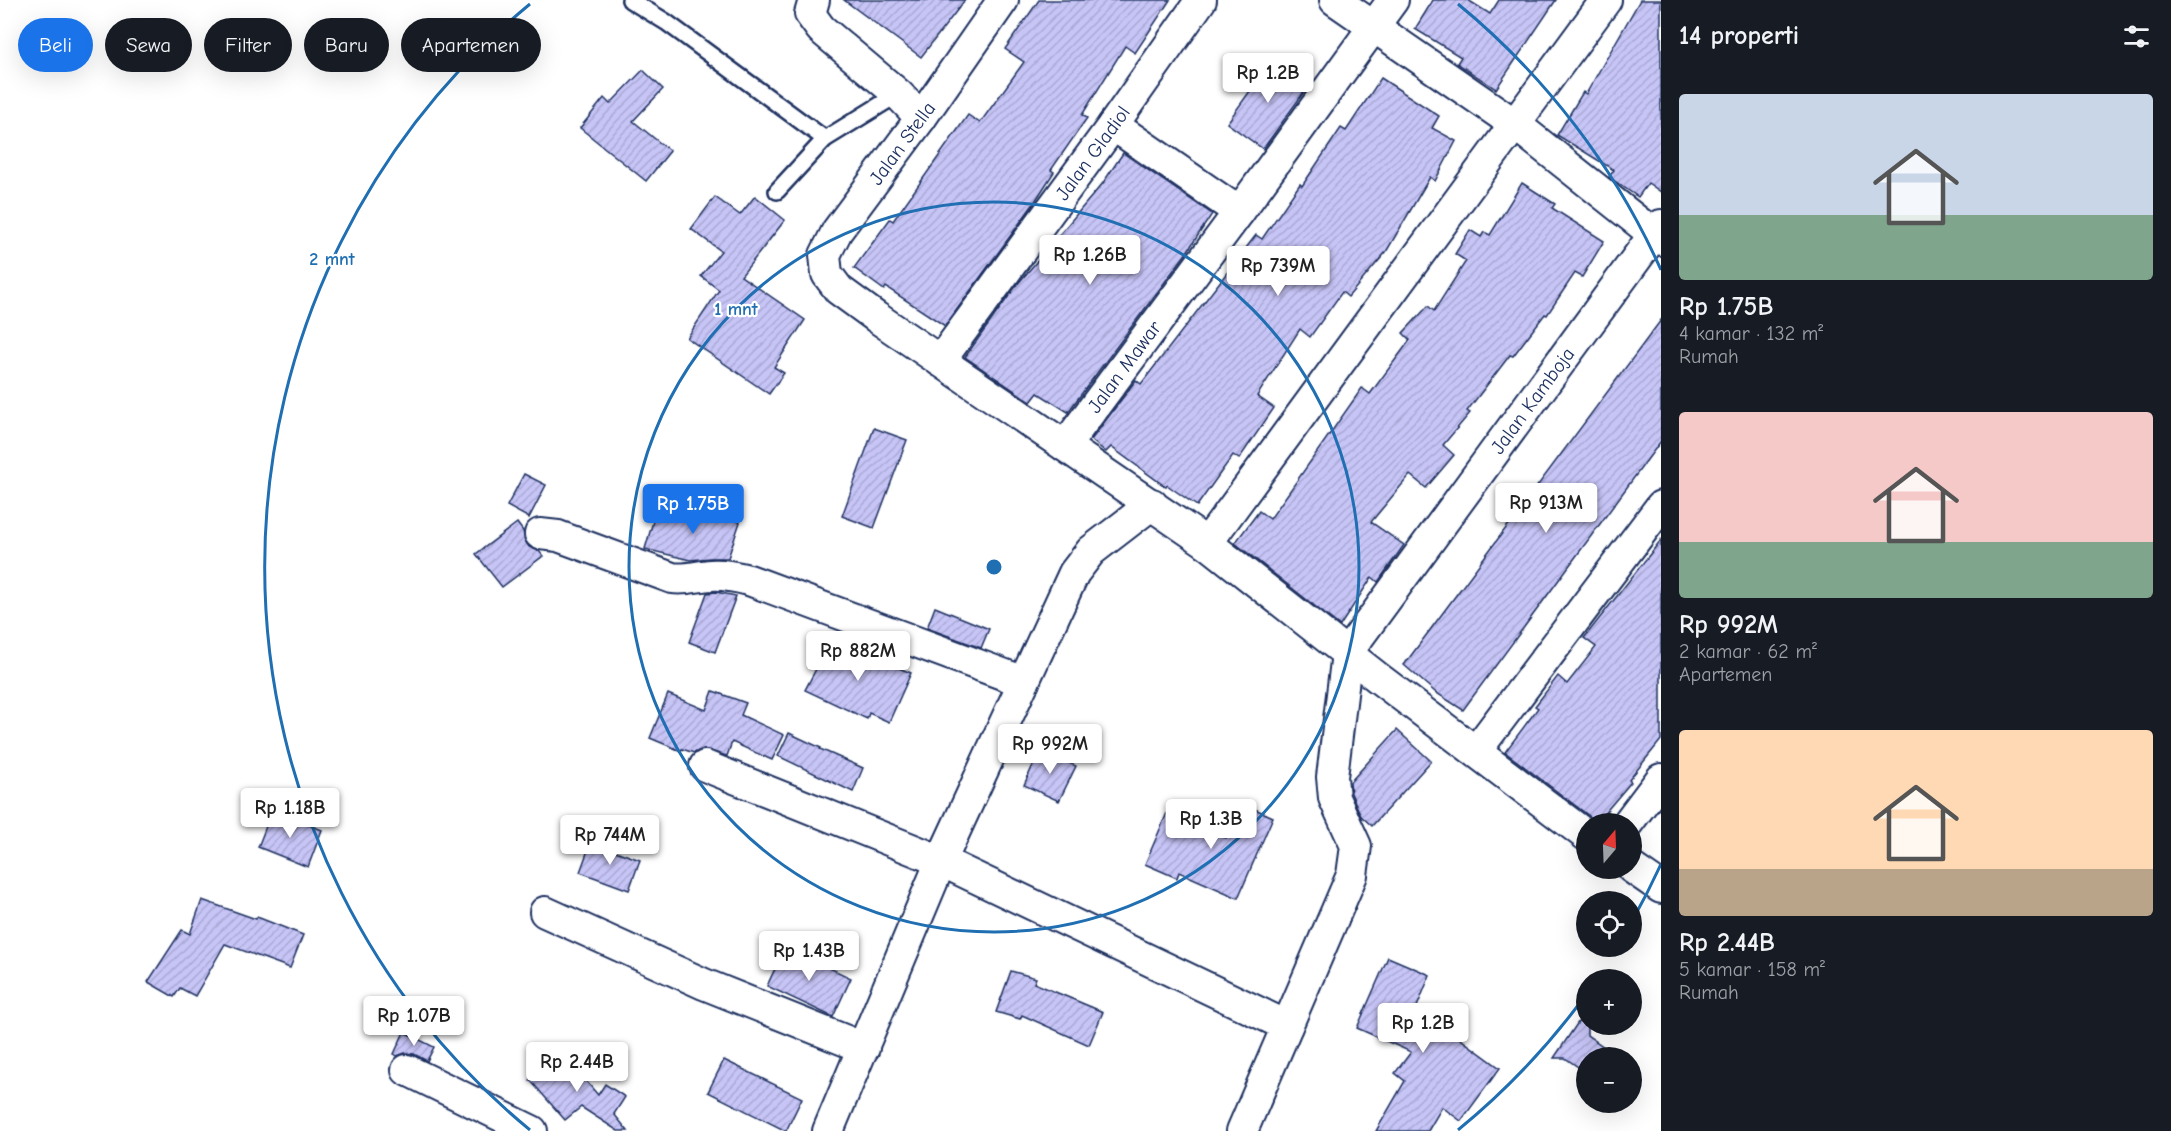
<!DOCTYPE html>
<html lang="id">
<head>
<meta charset="utf-8">
<style>
  body { margin:0; font-family:"Comic Neue",sans-serif; background:#20242c; color:#f1f3f6; height:100vh; display:flex; flex-direction:column; font-size:22px; white-space:nowrap }
  * { box-sizing:border-box; margin:0 }
  p { font-size:20px; color:#9ea1a6 }
  .icon { flex:none; width:33px; height:33px; fill:none; stroke:currentColor; stroke-width:2; stroke-linecap:round; stroke-linejoin:round }
  .map { position:relative; flex:1; overflow:hidden }
  .details { display:flex; flex-direction:column; background:#171b24; width:510px }
  .details>* { flex:none }
  .banner { position:absolute; left:18px; top:18px; width:570px; height:54px; display:flex; gap:12px }
  .needle { width:39px; rotate:19deg }
  .buttons { position:absolute; left:1576px; top:813px; display:grid; gap:12px }
  .buttons a { display:grid; place-items:center; width:66px; height:66px; border-radius:50%; background:#171b24; box-shadow:0 6px 24px #0002; font-size:30px }
  .price { position:absolute; translate:-50% -51px; padding:0 14px; border-radius:6px; background:#fff; color:#222; font-size:20px; line-height:39px; filter:drop-shadow(0 2px 3px #0008) }
  .price::after { content:''; position:absolute; left:50%; top:36px; width:18px; height:14px; margin-left:-9px; background:inherit; clip-path:polygon(0 0,100% 0,50% 100%) }
  .price.active { background:#1a73e8; color:#fff }
  ul { padding:0; list-style:none }
  li { display:grid; align-content:center; gap:12px; height:318px; padding:0 18px }
  li span { display:grid; place-items:center; height:186px; border-radius:6px; color:#555 }
  li>.icon { margin-inline-start:auto }
  span .icon { width:108px; height:108px; fill:#fffc; stroke-width:1 }
  li b { font-size:26px }
  h2 { display:flex; justify-content:space-between; align-items:center; height:72px; padding:0 18px; font-size:26px }
  .pill { padding:0 21px; border-radius:27px; background:#171b24; box-shadow:0 6px 24px #0002; font-size:21px; line-height:54px }
  .pill.active { background:#1a73e8; color:#fff }
  main { display:flex; flex:1; min-height:0 }
  .map>svg:first-child { display:block }
</style>
</head>
<body>
<main>
<div class="map">
<svg width="1661" height="1131" viewBox="0 0 1661 1131">
  <defs>
    <pattern id="building-hatch" width="6" height="6" patternUnits="userSpaceOnUse" patternTransform="scale(1.5)"><rect width="6" height="6" fill="#c7c4f6"/><path d="M-1 1l2-2M0 6l6-6M5 7l2-2" fill="none" stroke="#aaa9d5"/></pattern>
  </defs>
  <rect width="100%" height="100%" fill="#fff"/>
  <filter id="ink" filterUnits="userSpaceOnUse"><feTurbulence type="fractalNoise" baseFrequency=".0167" numOctaves="2"/><feDisplacementMap in="SourceGraphic" scale="12" xChannelSelector="R" yChannelSelector="G"/><feConvolveMatrix kernelMatrix="1 2 1 2 8 2 1 2 1" color-interpolation-filters="sRGB"/></filter>
  <g filter="url(#ink)">
    <g fill="url(#building-hatch)" stroke="#1b2f5e" stroke-width="1.5">
      <polygon points="844,0 965,0 921,57"/>
      <polygon points="1039,0 1170,0 1135,53 1125,46 1082,115 1087,118 1051,170 1054,172 1032,206 945,326 886,287 884,290 854,268 890,219 893,221 968,115 980,123 1024,62 1005,49"/>
      <polygon points="1433,0 1468,0 1490,14 1499,0 1556,0 1496,89 1457,63 1461,57 1415,29"/>
      <polygon points="1640,0 1661,0 1661,192 1648,183 1638,197 1609,177 1614,170 1557,135 1583,92 1586,94"/>
      <polygon points="1273,59 1309,85 1263,149 1227,123"/>
      <polygon points="643,70 663,89 633,121 670,151 646,181 580,128 604,98 610,104"/>
      <polygon points="1381,78 1439,116 1432,128 1456,141 1435,181 1430,177 1386,252 1348,297 1342,292 1310,337 1300,329 1257,396 1274,408 1239,459 1233,455 1197,506 1167,485 1166,487 1111,447 1106,452 1091,440 1136,380 1141,384 1256,235 1262,239 1300,184 1302,186 1341,128 1346,131"/>
      <polygon points="1123,153 1212,214 1185,255 1068,412 1038,393 1031,402 965,357 1016,286 1103,183"/>
      <polygon points="1522,183 1555,204 1552,208 1604,241 1582,277 1575,273 1547,315 1545,314 1513,356 1510,355 1467,411 1470,413 1443,445 1454,455 1426,488 1410,475 1371,522 1404,545 1378,582 1372,577 1340,626 1235,543 1259,511 1270,519 1362,388 1370,394 1410,340 1403,333 1428,306 1434,311 1466,261 1455,254 1470,230 1481,237 1484,232 1490,235"/>
      <polygon points="755,196 785,220 741,276 805,320 774,367 784,373 769,394 687,338 719,290 701,276 721,251 691,229 715,197 740,215"/>
      <polygon points="1661,320 1661,441 1463,710 1435,692 1404,665"/>
      <polygon points="874,428 907,440 874,528 842,516"/>
      <polygon points="524,474 546,485 529,518 507,506"/>
      <polygon points="690,507 740,522 728,558 710,558 690,560 645,549 656,511 686,520"/>
      <polygon points="517,523 523,531 525,541 529,547 539,551 543,556 502,587 476,554"/>
      <polygon points="1661,540 1661,740 1629,780 1631,782 1597,822 1505,752 1538,708 1535,706 1558,676 1567,684 1596,647 1584,638"/>
      <polygon points="716,592 736,596 715,652 689,642 707,593"/>
      <polygon points="935,607 989,629 981,648 927,628"/>
      <polygon points="833,637 872,657 911,673 889,722 869,713 867,719 805,690"/>
      <polygon points="713,691 746,703 741,715 784,735 772,760 732,742 727,756 703,749 694,753 682,749 681,751 650,738 668,694 706,710"/>
      <polygon points="1397,730 1431,761 1372,826 1361,816 1351,793 1350,782"/>
      <polygon points="789,733 821,748 820,749 863,768 853,792 778,756"/>
      <polygon points="1040,750 1076,766 1059,801 1024,785"/>
      <polygon points="1241,803 1273,817 1238,898 1179,872 1177,878 1145,864 1167,813 1226,838"/>
      <polygon points="272,811 322,830 308,867 258,847"/>
      <polygon points="591,842 640,860 629,890 580,872"/>
      <polygon points="202,900 256,919 257,917 303,935 290,968 225,944 195,996 180,988 174,997 148,982 182,930 190,934"/>
      <polygon points="785,947 851,978 833,1017 767,986"/>
      <polygon points="1388,957 1430,975 1417,1007 1500,1068 1461,1121 1442,1107 1428,1131 1376,1131 1405,1081 1395,1073 1411,1052 1357,1028"/>
      <polygon points="1011,971 1036,978 1034,983 1103,1012 1089,1045 1022,1015 1020,1019 996,1012"/>
      <polygon points="1587,1009 1587,1035 1620,1058 1587,1058 1587,1073 1565,1058 1554,1058"/>
      <polygon points="404,1032 434,1047 427,1061 414,1054 405,1053 397,1056 394,1054"/>
      <polygon points="561,1052 598,1095 605,1084 625,1097 614,1114 628,1131 618,1131 581,1107 565,1120 530,1080"/>
      <polygon points="724,1060 802,1098 786,1131 708,1092"/>
    </g>
    <g fill="none" stroke-linecap="round" stroke-linejoin="round">
      <g stroke="#1b2f5e" stroke-width="20">
        <g id="lane">
          <polyline points="630,0 666,22 825,139"/>
          <polyline points="777,191 825,139 898,94"/>
        </g>
      </g>
      <g stroke="#1b2f5e" stroke-width="34">
        <g id="street">
          <polyline points="814,0 810,14 821,29 898,94 921,118"/>
          <polyline points="1003,0 921,118 837,231 825,255 827,274 839,290 876,317 1207,543 1377,677 1587,836"/>
          <polyline points="1335,0 1516,125 1661,240"/>
          <polyline points="1113,125 1239,212"/>
          <path id="s1" d="M940,361L1113,125L1201,0"/>
          <path id="s2" d="M1065,446L1239,212L1393,0"/>
          <path d="M540,534L558,536L672,578C686,580 697,576 711,575C724,574 737,577 749,580L1024,682"/>
          <polyline points="1207,543 1606,0"/>
          <polyline points="1476,751 1661,506"/>
          <polyline points="705,766 941,861 1287,1026"/>
          <polyline points="1627,824 1661,779"/>
          <polyline points="1632,868 1661,888"/>
          <polyline points="545,912 704,984 864,1048"/>
          <polyline points="407,1070 532,1131"/>
          <polyline points="828,1131 941,861 1074,573 1091,551 1152,504"/>
          <path id="s3" d="M1242,1131L1352,875L1356,846L1334,798L1332,777L1347,653L1661,225"/>
        </g>
      </g>
      <use href="#lane" stroke="#fff" stroke-width="15"/>
      <use href="#street" stroke="#fff" stroke-width="30"/>
    </g>
  </g>
  <g fill="none" stroke="#1f6fb2" stroke-width="3">
    <circle cx="994" cy="567" r="365"/>
    <path d="M1661 864A730 730 0 0 1 1632 921M1585 996A730 730 0 0 1 1458 1130M530 1130A730 730 0 0 1 530 4M1458 4A730 730 0 0 1 1661 270"/>
  </g>
  <g text-anchor="middle" stroke-width="4.5" stroke-linejoin="round" paint-order="stroke">
    <g font-size="20" fill="#1b2f5e" stroke="#fff">
      <text transform="translate(902 143) rotate(-54)" y="7">Jalan Stella</text>
      <text dy="7" stroke="none"><textPath href="#s1" startOffset="258">Jalan Gladiol</textPath></text>
      <text dy="7" stroke="none"><textPath href="#s2" startOffset="99">Jalan Mawar</textPath></text>
      <text dy="7" stroke="none"><textPath href="#s3" startOffset="820">Jalan Kamboja</textPath></text>
    </g>
  </g>
  <circle cx="994" cy="567" r="9" fill="#1f6fb2" stroke="#fff" stroke-width="3"/>
  <g font-size="18" text-anchor="middle" font-weight="bold" fill="#1f6fb2" stroke="#fff" stroke-width="4.5" stroke-linejoin="round" paint-order="stroke">
    <text x="332" y="265">2 mnt</text>
    <text x="736" y="315">1 mnt</text>
  </g>
</svg>
<div class="buttons">
<a><svg class="needle" viewBox="-14 -14 28 28"><path d="M0-13l5 13h-10z" fill="#e53935"/><path d="M0 13l5-13h-10z" fill="#9ea1a6"/></svg></a>
<a><svg class="icon" aria-label="locate" viewBox="0 0 24 24"><circle cx="12" cy="12" r="6"/><path d="M12 2v4M12 18v4M2 12h4M18 12h4"/></svg></a>
<a>+</a>
<a>−</a>
</div>
<b class="price" style="left:1268px;top:104px">Rp 1.2B</b>
<b class="price" style="left:1090px;top:286px">Rp 1.26B</b>
<b class="price" style="left:1278px;top:297px">Rp 739M</b>
<b class="price" style="left:1546px;top:534px">Rp 913M</b>
<b class="price active" style="left:693px;top:535px">Rp 1.75B</b>
<b class="price" style="left:858px;top:682px">Rp 882M</b>
<b class="price" style="left:1050px;top:775px">Rp 992M</b>
<b class="price" style="left:290px;top:839px">Rp 1.18B</b>
<b class="price" style="left:1211px;top:850px">Rp 1.3B</b>
<b class="price" style="left:610px;top:866px">Rp 744M</b>
<b class="price" style="left:809px;top:982px">Rp 1.43B</b>
<b class="price" style="left:414px;top:1047px">Rp 1.07B</b>
<b class="price" style="left:1423px;top:1054px">Rp 1.2B</b>
<b class="price" style="left:577px;top:1093px">Rp 2.44B</b>
<div class="banner">
<a class="pill active">Beli</a>
<a class="pill">Sewa</a>
<a class="pill">Filter</a>
<a class="pill">Baru</a>
<a class="pill">Apartemen</a>
</div>
</div>
<section class="details">
<h2>14 properti<svg class="icon" aria-label="filters" viewBox="0 0 24 24"><path d="M4 7h16M4 17h16"/><circle cx="9" cy="7" r="2"/><circle cx="15" cy="17" r="2"/></svg></h2>
<ul>
<li><span style="background:linear-gradient(#c9d6e8 65%,#7fa58c 0)"><svg class="icon" aria-label="home" viewBox="0 0 24 24"><path d="M3 11l9-7 9 7M6 9v11h12V9"/></svg></span><div><b>Rp 1.75B</b><p>4 kamar · 132 m²</p><p>Rumah</p></div></li>
<li><span style="background:linear-gradient(#f6c9c9 70%,#7fa58c 0)"><svg class="icon" aria-label="home" viewBox="0 0 24 24"><path d="M3 11l9-7 9 7M6 9v11h12V9"/></svg></span><div><b>Rp 992M</b><p>2 kamar · 62 m²</p><p>Apartemen</p></div></li>
<li><span style="background:linear-gradient(#ffd9b3 75%,#b9a48a 0)"><svg class="icon" aria-label="home" viewBox="0 0 24 24"><path d="M3 11l9-7 9 7M6 9v11h12V9"/></svg></span><div><b>Rp 2.44B</b><p>5 kamar · 158 m²</p><p>Rumah</p></div></li>
</ul>
</section>
</main>
</body>
</html>
